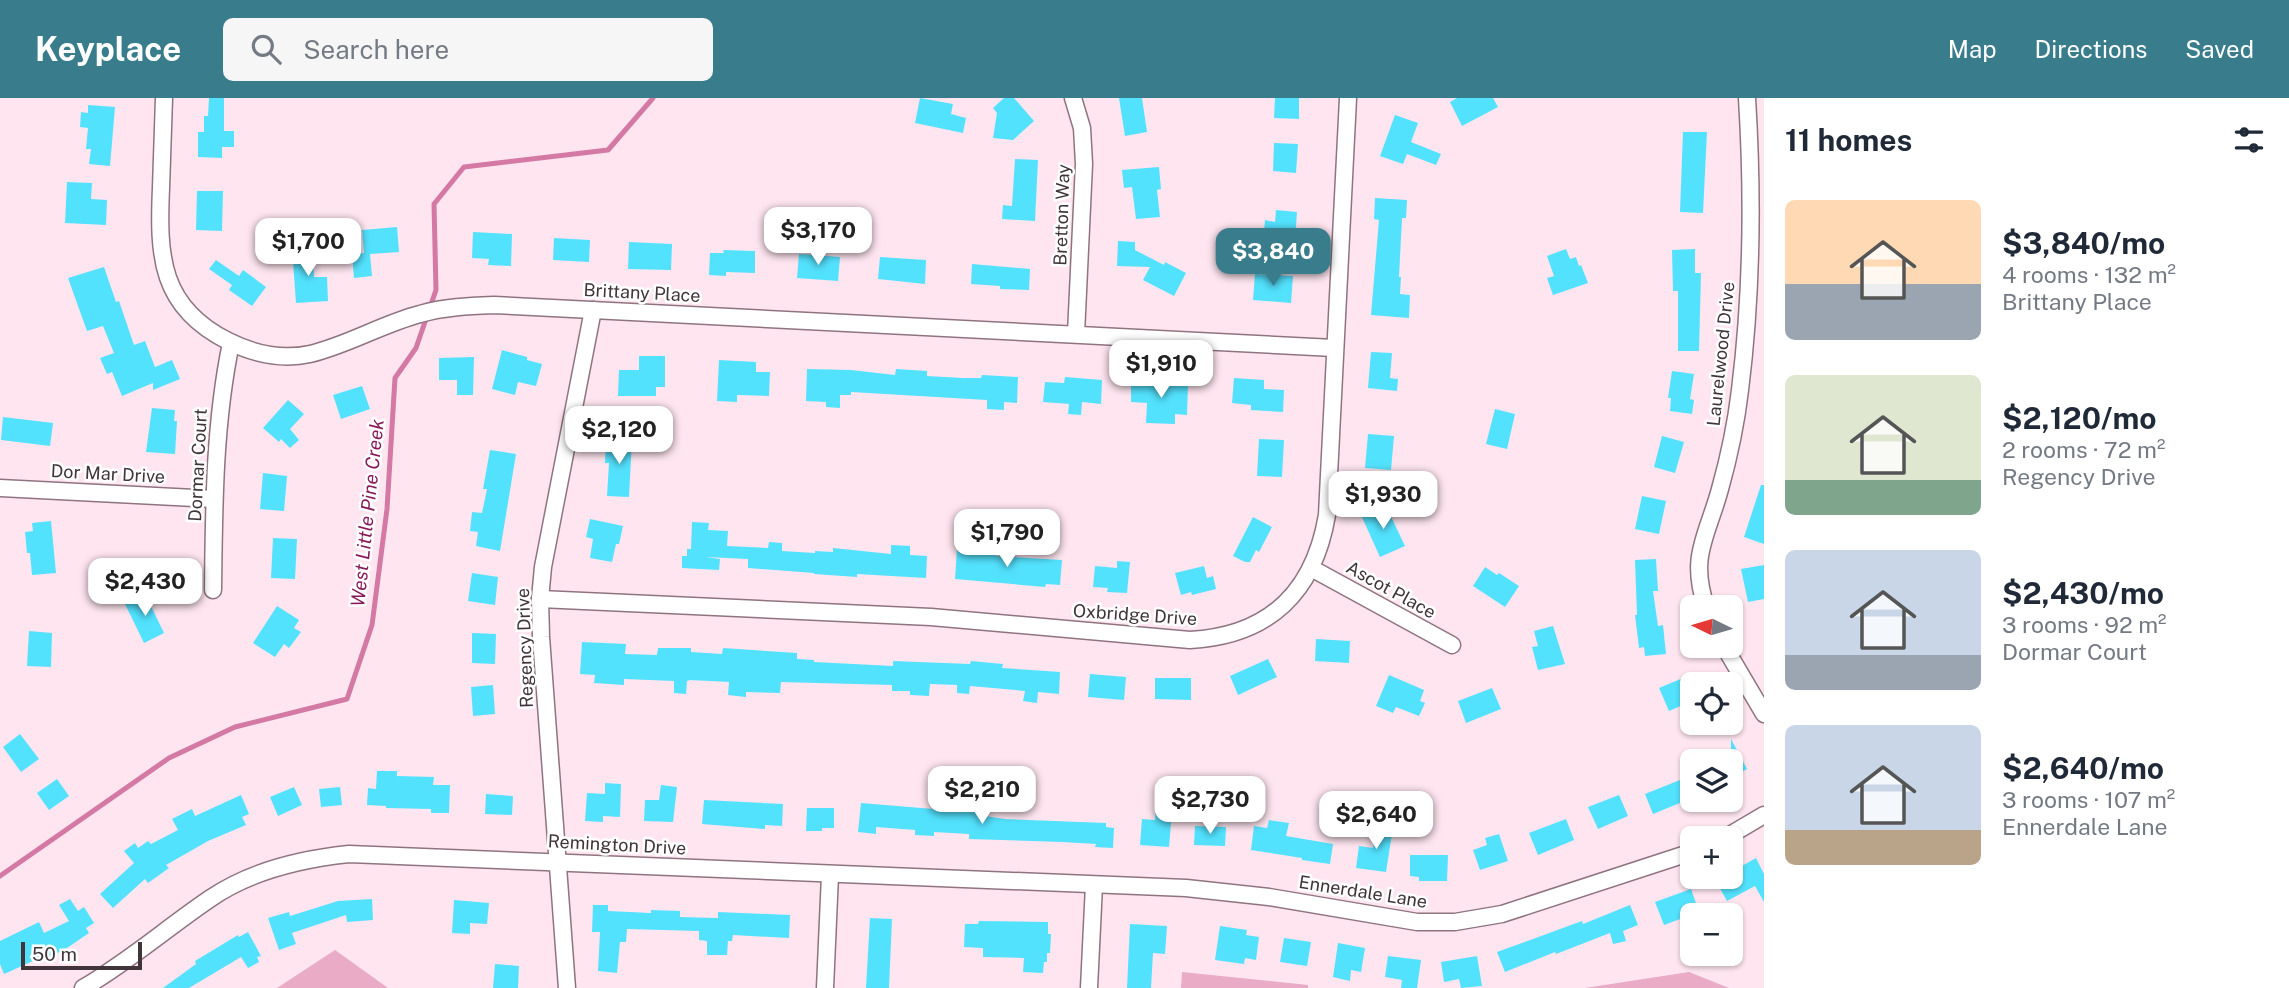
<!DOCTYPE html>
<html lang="en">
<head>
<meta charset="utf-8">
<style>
  body { margin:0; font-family:"Public Sans",sans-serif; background:#f6f6f7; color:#1f2937; height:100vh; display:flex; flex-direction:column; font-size:26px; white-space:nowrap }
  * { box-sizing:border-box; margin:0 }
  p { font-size:23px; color:#747a83 }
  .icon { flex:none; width:38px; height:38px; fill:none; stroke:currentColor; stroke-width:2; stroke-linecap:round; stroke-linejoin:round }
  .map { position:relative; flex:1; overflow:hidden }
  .sheet { display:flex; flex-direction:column; background:#fff; width:525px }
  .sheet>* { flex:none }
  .needle { width:46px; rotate:275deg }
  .buttons { position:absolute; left:1680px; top:497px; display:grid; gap:14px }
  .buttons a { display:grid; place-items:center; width:63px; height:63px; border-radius:10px; background:#fff; box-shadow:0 2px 5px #0004; font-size:35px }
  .scale { position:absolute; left:21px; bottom:18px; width:121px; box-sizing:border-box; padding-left:7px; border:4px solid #41353a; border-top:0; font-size:19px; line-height:24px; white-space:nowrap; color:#41353a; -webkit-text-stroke:5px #fff; paint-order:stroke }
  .price { position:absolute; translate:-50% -60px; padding:0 16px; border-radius:14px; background:#fff; color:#222; font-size:23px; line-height:46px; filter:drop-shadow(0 2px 4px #0008) }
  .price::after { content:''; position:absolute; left:50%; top:42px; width:21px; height:16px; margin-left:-10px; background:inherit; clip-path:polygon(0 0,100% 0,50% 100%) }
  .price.selected { background:#397d8c; color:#fff }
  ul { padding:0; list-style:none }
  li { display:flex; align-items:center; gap:21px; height:175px; padding:0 21px }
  li span { display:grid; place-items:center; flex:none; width:196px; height:140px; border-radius:10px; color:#555 }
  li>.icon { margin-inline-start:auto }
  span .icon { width:84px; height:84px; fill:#fffc; stroke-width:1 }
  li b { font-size:30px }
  h2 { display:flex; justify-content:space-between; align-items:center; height:84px; padding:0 21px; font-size:30px }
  header { display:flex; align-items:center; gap:42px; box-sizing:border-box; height:98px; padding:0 35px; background:#397d8c; color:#fff }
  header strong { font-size:33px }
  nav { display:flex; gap:38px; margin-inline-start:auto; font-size:24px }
  .search { width:490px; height:63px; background:#f6f6f7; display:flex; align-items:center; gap:18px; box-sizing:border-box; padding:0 24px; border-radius:10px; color:#747a83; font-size:26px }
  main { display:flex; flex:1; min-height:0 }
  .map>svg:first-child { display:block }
</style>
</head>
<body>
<header>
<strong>Keyplace</strong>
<div class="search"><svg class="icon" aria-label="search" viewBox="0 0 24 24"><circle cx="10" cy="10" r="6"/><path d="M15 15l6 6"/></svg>Search here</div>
<nav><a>Map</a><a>Directions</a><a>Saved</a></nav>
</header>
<main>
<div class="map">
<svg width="1764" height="890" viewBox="0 0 1764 890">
  <rect width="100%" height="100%" fill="#fee5ef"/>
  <g fill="#e9abc6">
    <polygon points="335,852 388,890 277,890"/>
    <polygon points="1182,874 1308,887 1308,890 1181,890"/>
    <polygon points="1689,874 1729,890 1585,890"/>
  </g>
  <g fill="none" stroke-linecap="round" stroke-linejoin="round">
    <polyline stroke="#d478a4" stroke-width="5" points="0,778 169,660 235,629 347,601 372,527 387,411 395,280 416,250 436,192 434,106 464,69 608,52 653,0"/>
  </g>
  <g fill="#53e2fe">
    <polygon points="209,0 224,0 224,33 234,33 234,49 222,49 222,60 198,59 198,34 204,34 204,18 208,18"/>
    <polygon points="920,0 953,6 951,16 966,20 963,35 915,25"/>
    <polygon points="1004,0 1014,0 1034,23 1013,42 993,40 997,15 993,10"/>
    <polygon points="1119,0 1142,0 1147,34 1125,38"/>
    <polygon points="1275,0 1299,0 1299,21 1274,20"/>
    <polygon points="1457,0 1493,0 1498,9 1462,28 1450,4"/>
    <polygon points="88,7 115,9 110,68 89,66 91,51 86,51 88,30 80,29 81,14 88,15"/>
    <polygon points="1395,17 1418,25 1411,44 1441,56 1436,67 1407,56 1403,66 1380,58"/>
    <polygon points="1683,34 1707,34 1703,115 1680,114"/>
    <polygon points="1274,45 1298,46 1296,75 1273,73"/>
    <polygon points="1015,61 1038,62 1035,123 1002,121 1003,107 1012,108"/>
    <polygon points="1159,69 1161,91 1157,92 1160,119 1136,121 1132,89 1124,90 1122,72"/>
    <polygon points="67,84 92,85 91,101 107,102 106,127 65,125"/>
    <polygon points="197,93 223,93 222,133 196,132"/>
    <polygon points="1375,100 1407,102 1406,120 1402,120 1399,179 1401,179 1400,196 1410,197 1409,220 1371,217 1379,122 1374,121"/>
    <polygon points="1276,112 1297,114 1295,142 1278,141 1277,146 1263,145 1265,122 1275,124"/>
    <polygon points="397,129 399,154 370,156 372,178 354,180 352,156 364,155 362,132"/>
    <polygon points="473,134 512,136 511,168 488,167 489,161 472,160"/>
    <polygon points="554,140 590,142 589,164 553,162"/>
    <polygon points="1118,143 1135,144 1135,152 1164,167 1165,164 1186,175 1174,198 1143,182 1150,169 1117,168"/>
    <polygon points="629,144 672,146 671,172 628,171"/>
    <polygon points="312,148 314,179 327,179 328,203 296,205 292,150"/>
    <polygon points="1566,151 1570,161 1576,159 1579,168 1581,167 1588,185 1553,197 1547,180 1554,178 1547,158"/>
    <polygon points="1695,151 1695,175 1701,175 1699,253 1678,253 1678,193 1673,193 1672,152"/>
    <polygon points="723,152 755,153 755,175 726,174 726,178 709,177 710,155 724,155"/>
    <polygon points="799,156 840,159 838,183 797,180"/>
    <polygon points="880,159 926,162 925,186 878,181"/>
    <polygon points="216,162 239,178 243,172 266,189 252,208 229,192 232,187 209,171"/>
    <polygon points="972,166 1030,171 1029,192 1000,191 1000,188 971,186"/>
    <polygon points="104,169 116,204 119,203 134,247 145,243 155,269 172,262 180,281 153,292 153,285 122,298 112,274 107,276 100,260 114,255 103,228 87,233 68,180"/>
    <polygon points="1255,176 1293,178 1291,205 1253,202"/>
    <polygon points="502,252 527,259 527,262 542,266 536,288 518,284 515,297 492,291"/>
    <polygon points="1371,254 1392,255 1390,280 1398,281 1397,293 1368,290"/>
    <polygon points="639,258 665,258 665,289 656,289 656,298 618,298 619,272 639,272"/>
    <polygon points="474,259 473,297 457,297 457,282 439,282 439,260"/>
    <polygon points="719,262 756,264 756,274 770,274 769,298 737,297 737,304 717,303"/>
    <polygon points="807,271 851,272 895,277 896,271 927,273 927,278 963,280 981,280 982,277 1018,279 1017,305 1004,304 1004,312 987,311 987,302 851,294 851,297 840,297 840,310 826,309 826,304 806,303"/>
    <polygon points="1672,273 1694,276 1690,301 1694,302 1692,316 1670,313 1671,300 1668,300"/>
    <polygon points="1065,279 1102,282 1101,306 1082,304 1081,317 1068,316 1069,306 1043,304 1045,284 1064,285"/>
    <polygon points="1234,280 1264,282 1264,291 1284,292 1283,314 1251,312 1251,307 1232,305"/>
    <polygon points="1131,283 1188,286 1187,317 1175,316 1175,326 1146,325 1147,305 1131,304"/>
    <polygon points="362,288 370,311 341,321 333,297"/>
    <polygon points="288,302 304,316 290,331 299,342 290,350 281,341 279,344 263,330"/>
    <polygon points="152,310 175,312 174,323 177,323 175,356 146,354"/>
    <polygon points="1495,311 1515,316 1507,351 1486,346"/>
    <polygon points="3,319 53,325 50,348 1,342"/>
    <polygon points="1368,336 1394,338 1391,372 1365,370"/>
    <polygon points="1662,338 1684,344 1675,375 1654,369"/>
    <polygon points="606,340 632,341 629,399 607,398 609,365 605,365"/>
    <polygon points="1259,341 1284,342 1282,379 1257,378"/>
    <polygon points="490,352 516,356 500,453 476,448 478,434 470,433 472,414 482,415 487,391 483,391"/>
    <polygon points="263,375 287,378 284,413 260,411"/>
    <polygon points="1761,387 1764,387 1764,446 1744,439"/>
    <polygon points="1642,398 1666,403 1659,436 1635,431"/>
    <polygon points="1385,406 1405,448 1380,459 1361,417"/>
    <polygon points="1253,419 1272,429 1259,454 1256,452 1250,464 1245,464 1233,458"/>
    <polygon points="590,421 623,428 619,446 616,446 612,464 590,460 593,441 586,439"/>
    <polygon points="51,423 56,475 32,477 30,455 27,455 25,434 33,433 32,425"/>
    <polygon points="692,424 709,425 708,432 728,433 727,448 768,450 769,444 782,445 782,453 815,455 815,453 833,454 833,450 891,456 891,447 910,448 910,457 927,458 926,480 857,476 857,479 814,476 814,475 748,470 748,461 706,459 720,461 719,472 682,470 682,458 687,458 687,451 691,451"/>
    <polygon points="273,440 297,441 295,481 271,480"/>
    <polygon points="957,450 989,453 989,456 998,458 1062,462 1060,487 1046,486 1045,489 955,481"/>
    <polygon points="1656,461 1658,493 1653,493 1658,528 1663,527 1666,556 1645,558 1644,549 1639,550 1635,517 1637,517 1635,462"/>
    <polygon points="1117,463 1130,464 1127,495 1107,494 1108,490 1093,489 1095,468 1117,470"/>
    <polygon points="1764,467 1764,501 1748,504 1741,471"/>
    <polygon points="1204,468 1207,480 1213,478 1216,491 1192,497 1191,494 1181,497 1175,475"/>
    <polygon points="1485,469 1497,477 1499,475 1519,488 1505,509 1473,488"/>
    <polygon points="472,475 498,479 495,507 468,503"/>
    <polygon points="145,496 164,535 144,545 125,506"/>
    <polygon points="277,508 299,522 294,530 301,534 289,550 284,546 275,559 253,545"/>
    <polygon points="1553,528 1565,566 1538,572 1532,549 1538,548 1534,533"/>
    <polygon points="29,533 52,535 51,569 27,568"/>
    <polygon points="472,535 496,536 495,566 472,565"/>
    <polygon points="1316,541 1350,543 1349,565 1315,563"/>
    <polygon points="582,544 626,546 625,556 657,557 658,550 691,550 691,554 722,556 723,550 797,555 797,561 814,562 814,564 893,568 893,563 970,566 971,563 1003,566 1002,570 1060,574 1059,596 1038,594 1037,605 1023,603 1025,593 970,588 969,596 957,595 957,587 930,586 929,598 910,597 910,593 892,593 892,587 781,584 780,595 746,594 746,599 728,597 729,584 690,582 687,583 686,596 674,595 674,583 624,581 624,587 594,585 595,577 580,576"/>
    <polygon points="1268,561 1277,579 1238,597 1230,578"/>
    <polygon points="1090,576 1126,579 1124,602 1088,599"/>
    <polygon points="1389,577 1424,592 1420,603 1425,605 1419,618 1396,609 1393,615 1376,608"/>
    <polygon points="1155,580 1191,580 1191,602 1155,601"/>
    <polygon points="1683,580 1692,603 1669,613 1659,590"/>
    <polygon points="493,587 495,616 473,618 471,589"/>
    <polygon points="1492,590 1501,611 1466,625 1458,603"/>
    <polygon points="20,636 39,661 21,674 3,649"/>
    <polygon points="1731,641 1747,671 1731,680"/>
    <polygon points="377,673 397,673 397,678 434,679 433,687 450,687 449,715 431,715 431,711 386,710 386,708 367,707 368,690 376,691"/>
    <polygon points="1685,680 1692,700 1653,716 1645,696"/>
    <polygon points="57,681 69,698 49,712 37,695"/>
    <polygon points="605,685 621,686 620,719 603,718 603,724 585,723 587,695 605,696"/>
    <polygon points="661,687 677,689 673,724 644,723 645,702 659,702"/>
    <polygon points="294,689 302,707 278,718 270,699"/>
    <polygon points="340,689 342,707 321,709 319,691"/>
    <polygon points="486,696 513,698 512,717 485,716"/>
    <polygon points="241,697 249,716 242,719 246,727 208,743 166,767 169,770 148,785 145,781 113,810 100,796 134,765 124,753 135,745 138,750 148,743 151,746 178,732 172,721 192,711 195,718"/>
    <polygon points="1619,697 1628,718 1598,731 1588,709"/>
    <polygon points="1157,699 1173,701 1169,749 1140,747 1142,721 1155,722"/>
    <polygon points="704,702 783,706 782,728 765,727 765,731 702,726"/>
    <polygon points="861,705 970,714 971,711 986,712 985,718 1005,721 1106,725 1106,729 1114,730 1113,750 1095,749 1096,746 1062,744 969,741 969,736 934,734 934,738 915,737 915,732 876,729 876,736 858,734"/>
    <polygon points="807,710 834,710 834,730 822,730 822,733 806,733"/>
    <polygon points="1566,721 1574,742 1538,757 1529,735"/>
    <polygon points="1269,722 1289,725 1286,738 1333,746 1330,766 1302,762 1302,760 1251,752 1254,728 1267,730"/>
    <polygon points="1376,727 1393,729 1386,774 1356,770 1359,748 1373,750"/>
    <polygon points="1195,728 1226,729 1225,748 1194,747"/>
    <polygon points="1499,736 1508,763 1480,772 1473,752 1487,747 1485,740"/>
    <polygon points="1410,757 1448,757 1447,783 1419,783 1419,779 1410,778"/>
    <polygon points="1756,760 1764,776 1764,804 1755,788 1727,803 1717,785 1731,779 1736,774 1735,772"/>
    <polygon points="1691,791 1699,814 1664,827 1655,804"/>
    <polygon points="70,801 78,813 84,809 94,825 86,830 89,835 64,852 44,861 42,859 4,876 0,866 0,843 39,824 44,835 69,823 59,807"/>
    <polygon points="372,801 373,822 347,824 346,817 292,835 296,846 279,852 268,820 289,814 290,818 338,803"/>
    <polygon points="454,802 489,805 487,826 470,825 470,836 452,835"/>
    <polygon points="593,807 608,807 608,813 651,815 651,812 680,813 680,819 718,820 718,814 790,817 789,840 733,837 732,843 728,843 727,857 707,857 707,843 699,842 699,833 627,831 626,844 620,844 617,875 598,873 600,834 592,834"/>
    <polygon points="1630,807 1638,827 1623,833 1626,843 1613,846 1610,835 1556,856 1555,854 1505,874 1497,854 1582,823 1583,826"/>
    <polygon points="870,820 892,821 889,890 866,890"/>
    <polygon points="979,823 1048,824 1048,836 1051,836 1050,855 1047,855 1047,864 1044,864 1043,875 1023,874 1024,860 983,859 983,850 964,849 965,826 978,826"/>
    <polygon points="1130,826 1167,828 1165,856 1153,855 1151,890 1127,890"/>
    <polygon points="1220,828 1247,832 1246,837 1259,839 1256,862 1245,860 1244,866 1215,862"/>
    <polygon points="248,834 261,858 257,859 259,864 248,870 241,859 189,890 163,890 196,866 195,863 238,837 239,839"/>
    <polygon points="1284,840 1311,844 1307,868 1280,864"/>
    <polygon points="1338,845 1365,850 1361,874 1351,872 1350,883 1333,879"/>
    <polygon points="1388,858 1421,862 1417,890 1401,890 1402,882 1385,879"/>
    <polygon points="1477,858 1482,888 1461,890 1459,881 1444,884 1441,864"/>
    <polygon points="495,866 519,868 518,890 493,890"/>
  </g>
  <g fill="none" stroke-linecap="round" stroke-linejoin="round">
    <g stroke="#8f7480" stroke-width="19">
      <g id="street">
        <path d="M164,0C163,30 162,60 161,90C158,158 160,209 228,243C254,256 282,262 310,256C348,247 382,226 420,216C444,209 469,208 494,207L1334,250"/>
        <polyline points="1073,0 1082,30 1084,66 1076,236"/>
        <polyline points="0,390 214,401"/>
        <polyline points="1311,470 1452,547"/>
        <path d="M213,492C214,409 214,327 231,245"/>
        <path d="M540,501L931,519L1190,542C1269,538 1314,494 1327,417L1348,0"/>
        <path d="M1706,509C1689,458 1707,439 1720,391C1729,359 1736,326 1740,292C1752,196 1753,97 1747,0"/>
        <polyline points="1724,548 1764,616"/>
        <polyline points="1725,740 1764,717"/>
        <path d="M83,890C128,864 168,829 211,800C252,772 301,761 349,756L1186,790L1269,799L1417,824H1455L1502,816L1692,754"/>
        <polyline points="567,890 541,539 540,501 543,469 593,212"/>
        <polyline points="825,890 830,777"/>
        <polyline points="1089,890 1094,787"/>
      </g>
    </g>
    <use href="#street" stroke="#fff" stroke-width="16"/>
  </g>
  <g text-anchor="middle" stroke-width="5" stroke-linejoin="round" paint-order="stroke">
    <g font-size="18" fill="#41353a" stroke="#fff">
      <text transform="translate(1062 117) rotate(-88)" y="6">Bretton Way</text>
      <text transform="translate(642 195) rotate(3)" y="6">Brittany Place</text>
      <text transform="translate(1721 256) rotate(-84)" y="6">Laurelwood Drive</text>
      <text transform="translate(198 367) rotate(-87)" y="6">Dormar Court</text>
      <text transform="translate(108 376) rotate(3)" y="6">Dor Mar Drive</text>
      <text transform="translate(1391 492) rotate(29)" y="6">Ascot Place</text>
      <text transform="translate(1135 517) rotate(4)" y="6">Oxbridge Drive</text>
      <text transform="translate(525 550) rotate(-92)" y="6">Regency Drive</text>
      <text transform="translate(617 747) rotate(3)" y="6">Remington Drive</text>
      <text transform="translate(1363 794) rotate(9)" y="6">Ennerdale Lane</text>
    </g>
    <g font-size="19" font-style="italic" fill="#891a59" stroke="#fff">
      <text transform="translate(367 415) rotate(-84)" y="7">West Little Pine Creek</text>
    </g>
  </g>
</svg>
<div class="buttons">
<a><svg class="needle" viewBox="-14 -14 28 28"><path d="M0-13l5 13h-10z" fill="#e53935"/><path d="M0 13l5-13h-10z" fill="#747a83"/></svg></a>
<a><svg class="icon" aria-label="locate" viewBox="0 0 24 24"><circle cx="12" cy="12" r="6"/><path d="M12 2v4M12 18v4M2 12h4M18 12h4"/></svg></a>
<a><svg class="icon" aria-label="layers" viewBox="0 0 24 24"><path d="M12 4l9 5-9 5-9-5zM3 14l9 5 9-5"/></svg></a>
<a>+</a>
<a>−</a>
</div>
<div class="scale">50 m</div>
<b class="price" style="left:818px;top:169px">$3,170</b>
<b class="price" style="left:308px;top:180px">$1,700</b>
<b class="price selected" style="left:1273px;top:190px">$3,840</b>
<b class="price" style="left:1161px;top:302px">$1,910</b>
<b class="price" style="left:619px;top:368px">$2,120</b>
<b class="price" style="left:1383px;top:433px">$1,930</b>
<b class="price" style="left:1007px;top:471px">$1,790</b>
<b class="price" style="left:145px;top:520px">$2,430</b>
<b class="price" style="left:982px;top:728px">$2,210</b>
<b class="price" style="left:1210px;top:738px">$2,730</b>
<b class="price" style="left:1376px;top:753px">$2,640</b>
</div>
<section class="sheet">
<h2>11 homes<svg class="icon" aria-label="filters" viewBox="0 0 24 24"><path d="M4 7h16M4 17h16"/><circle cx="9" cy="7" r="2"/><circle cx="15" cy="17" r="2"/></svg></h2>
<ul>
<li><span style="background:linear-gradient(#ffd9b3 60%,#9aa5b1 0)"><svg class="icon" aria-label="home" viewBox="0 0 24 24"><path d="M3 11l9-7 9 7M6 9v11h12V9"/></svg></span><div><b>$3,840/mo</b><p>4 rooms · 132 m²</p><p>Brittany Place</p></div></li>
<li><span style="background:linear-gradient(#dfe7d0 75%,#7fa58c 0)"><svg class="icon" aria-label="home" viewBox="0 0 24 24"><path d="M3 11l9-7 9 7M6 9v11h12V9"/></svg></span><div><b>$2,120/mo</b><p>2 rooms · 72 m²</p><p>Regency Drive</p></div></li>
<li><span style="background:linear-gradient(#c9d6e8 75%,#9aa5b1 0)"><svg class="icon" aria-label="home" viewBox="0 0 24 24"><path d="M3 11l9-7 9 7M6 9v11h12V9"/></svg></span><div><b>$2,430/mo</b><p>3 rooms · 92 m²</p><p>Dormar Court</p></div></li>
<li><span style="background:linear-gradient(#c9d6e8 75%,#b9a48a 0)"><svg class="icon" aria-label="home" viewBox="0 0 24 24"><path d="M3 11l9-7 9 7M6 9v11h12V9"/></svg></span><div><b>$2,640/mo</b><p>3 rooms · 107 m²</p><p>Ennerdale Lane</p></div></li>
</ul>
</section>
</main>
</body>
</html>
